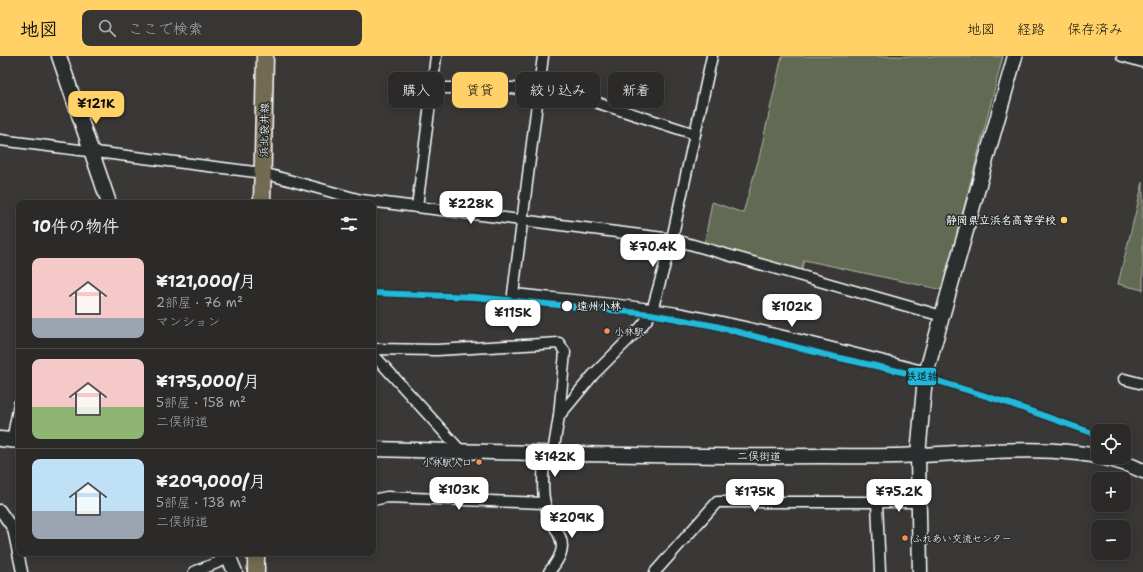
<!DOCTYPE html>
<html lang="ja">
<head>
<meta charset="utf-8">
<style>
  body { margin:0; font-family:"Shantell Sans","Klee One",sans-serif; background:#373635; color:#f1f3f6; height:100vh; display:flex; flex-direction:column; font-size:15px; white-space:nowrap }
  * { box-sizing:border-box; margin:0 }
  p { font-size:13px; color:#a6a7a8 }
  .icon { flex:none; width:22px; height:22px; fill:none; stroke:currentColor; stroke-width:2; stroke-linecap:round; stroke-linejoin:round }
  .map { position:relative; flex:1; overflow:hidden }
  .sheet { position:absolute; left:16px; top:144px; width:360px; height:356px; display:flex; flex-direction:column; background:#2b2a29; border-radius:8px; box-shadow:0 2px 10px #0003,0 0 0 1px #474646 }
  .sheet>* { flex:none }
  .guide { position:absolute; left:388px; top:16px; width:380px; height:36px; display:flex; gap:8px }
  .controls { position:absolute; left:1091px; top:368px; display:grid; gap:8px }
  .controls a { display:grid; place-items:center; width:40px; height:40px; border-radius:8px; background:#2b2a29; box-shadow:0 2px 10px #0003,0 0 0 1px #474646; font-size:20px }
  .price { position:absolute; translate:-50% -34px; padding:0 9px; border-radius:8px; background:#fff; color:#222; font-size:13px; line-height:26px; filter:drop-shadow(0 1px 2px #0008) }
  .price::after { content:''; position:absolute; left:50%; top:24px; width:12px; height:9px; margin-left:-6px; background:inherit; clip-path:polygon(0 0,100% 0,50% 100%) }
  .price.current { background:#ffd166; color:#111 }
  ul { padding:0; list-style:none }
  li { display:flex; align-items:center; gap:12px; height:100px; padding:0 16px }
  li+li { border-top:1px solid #474646 }
  li span { display:grid; place-items:center; flex:none; width:112px; height:80px; border-radius:8px; color:#555 }
  li>.icon { margin-inline-start:auto }
  span .icon { width:48px; height:48px; fill:#fffc; stroke-width:1 }
  li b { font-size:17px }
  h2 { display:flex; justify-content:space-between; align-items:center; height:48px; padding:0 16px; font-size:17px }
  .chip { padding:0 14px; border-radius:8px; background:#2b2a29; box-shadow:0 2px 10px #0003,0 0 0 1px #474646; font-size:14px; line-height:36px }
  .chip.current { background:#ffd166; color:#111 }
  header { display:flex; align-items:center; gap:24px; box-sizing:border-box; height:56px; padding:0 20px; background:#ffd166; color:#111 }
  header strong { font-size:19px }
  nav { display:flex; gap:22px; margin-inline-start:auto; font-size:14px }
  .search { width:280px; height:36px; background:#373635; display:flex; align-items:center; gap:10px; box-sizing:border-box; padding:0 14px; border-radius:8px; color:#a6a7a8; font-size:15px }
  .map>svg:first-child { display:block }
</style>
</head>
<body>
<header>
<strong>地図</strong>
<div class="search"><svg class="icon" aria-label="search" viewBox="0 0 24 24"><circle cx="10" cy="10" r="6"/><path d="M15 15l6 6"/></svg>ここで検索</div>
<nav><a>地図</a><a>経路</a><a>保存済み</a></nav>
</header>
<div class="map">
<svg width="1143" height="516" viewBox="0 0 1143 516">
  <rect width="100%" height="100%" fill="#393837"/>
  <filter id="ink" filterUnits="userSpaceOnUse"><feTurbulence type="fractalNoise" baseFrequency=".025" numOctaves="2"/><feDisplacementMap in="SourceGraphic" scale="8" xChannelSelector="R" yChannelSelector="G"/><feConvolveMatrix kernelMatrix="1 2 1 2 8 2 1 2 1" color-interpolation-filters="sRGB"/></filter>
  <g filter="url(#ink)">
    <g fill="#626b52" stroke="#b0b5a8">
      <polygon points="782,0 1003,0 943,234 804,204 801,216 704,189 712,146 743,157 759,102"/>
      <polygon points="1143,126 1143,234 1118,228"/>
    </g>
    <g fill="none" stroke-linecap="round" stroke-linejoin="round">
      <g stroke="#fff" stroke-width="13">
        <g id="street">
          <path d="M543,0L513,238C569,244 626,248 682,258C764,274 845,295 926,316"/>
          <polyline points="1122,0 1143,6"/>
          <polyline points="432,32 513,32 592,45 695,78"/>
          <polyline points="0,84 263,117 361,144 672,183 942,260"/>
          <polyline points="417,151 436,0"/>
          <polyline points="373,293 437,294 559,287 565,296 559,360"/>
          <polyline points="373,298 461,395"/>
          <polyline points="1124,323 1143,328"/>
          <polyline points="12,385 19,348"/>
          <polyline points="553,397 559,360 593,319 641,271 651,258 672,183 712,0"/>
          <path d="M544,398C544,412 541,433 545,447C552,479 577,483 549,516"/>
          <polyline points="373,444 387,441 544,447"/>
          <polyline points="877,447 880,516"/>
          <polyline points="0,454 13,473 22,516"/>
          <polyline points="194,516 229,502"/>
          <polyline points="655,516 717,446 919,446"/>
        </g>
      </g>
      <g stroke="#fff" stroke-width="17">
        <g id="secondary">
          <polyline points="59,0 109,147"/>
          <polyline points="0,383 19,385"/>
          <path d="M373,393C523,397 673,401 823,400C856,400 888,401 920,399C991,396 1077,384 1143,415"/>
          <polyline points="227,497 235,516"/>
          <polyline points="920,516 918,399 925,321 1015,0"/>
        </g>
      </g>
      <g stroke="#fff" stroke-width="19">
        <g id="primary">
          <polyline points="262,147 265,0"/>
          <polyline points="256,516 256,497"/>
        </g>
      </g>
      <use href="#street" stroke="#2a2d2e" stroke-width="10"/>
      <use href="#secondary" stroke="#2a2d2e" stroke-width="14"/>
      <use href="#primary" stroke="#736b52" stroke-width="16"/>
      <g stroke="#2a2d2e" stroke-width="9">
        <polyline id="rail-1" points="373,237 475,241 651,258 715,270 826,299 925,321 1008,347 1098,379"/>
      </g>
      <use href="#rail-1" stroke="#20b9da" stroke-width="6"/>
    </g>
  </g>
  <circle fill="#ffd166" stroke="#2a2d2e" stroke-width="1.5" cx="1064" cy="164" r="4"/>
  <circle fill="#fff" stroke="#2a2d2e" stroke-width="1.5" cx="567" cy="250" r="6"/>
  <g fill="#fa8e5a" stroke="#2a2d2e" stroke-width="1.5">
    <circle cx="607" cy="275" r="3.5"/>
    <circle cx="479" cy="406" r="3.5"/>
    <circle cx="905" cy="482" r="3.5"/>
  </g>
  <g text-anchor="middle" stroke-width="3" stroke-linejoin="round" paint-order="stroke">
    <g font-size="10" fill="#fff" stroke="#2a2d2e" text-anchor="start">
      <text x="614" y="279">小林駅</text>
      <text x="472" y="410" text-anchor="end">小林駅入口</text>
      <text x="912" y="486">ふれあい交流センター</text>
    </g>
    <g font-size="11" fill="#fff" stroke="#2a2d2e">
      <text transform="translate(264 74) rotate(-89)" y="4">浜北袋井線</text>
      <text transform="translate(759 400) rotate(1)" y="4">二俣街道</text>
    </g>
    <g font-size="11" font-weight="bold" fill="#fff" stroke="#2a2d2e" text-anchor="end">
      <text x="1056" y="168">静岡県立浜名高等学校</text>
    </g>
    <g font-size="11" font-weight="bold" fill="#fff" stroke="#2a2d2e" text-anchor="start">
      <text x="577" y="254">遠州小林</text>
    </g>
  </g>
  <rect stroke="#2a2d2e" stroke-width="1.5" x="907" y="311" width="30" height="19" rx="4" fill="#20b9da"/>
  <g font-size="11" text-anchor="middle" font-weight="bold" fill="#111">
    <text x="922" y="324">鉄道線</text>
  </g>
</svg>
<div class="controls">
<a><svg class="icon" aria-label="locate" viewBox="0 0 24 24"><circle cx="12" cy="12" r="6"/><path d="M12 2v4M12 18v4M2 12h4M18 12h4"/></svg></a>
<a>+</a>
<a>−</a>
</div>
<b class="price current" style="left:96px;top:69px">¥121K</b>
<b class="price" style="left:471px;top:169px">¥228K</b>
<b class="price" style="left:653px;top:212px">¥70.4K</b>
<b class="price" style="left:792px;top:272px">¥102K</b>
<b class="price" style="left:513px;top:278px">¥115K</b>
<b class="price" style="left:555px;top:422px">¥142K</b>
<b class="price" style="left:459px;top:455px">¥103K</b>
<b class="price" style="left:755px;top:457px">¥175K</b>
<b class="price" style="left:899px;top:457px">¥75.2K</b>
<b class="price" style="left:572px;top:483px">¥209K</b>
<div class="guide">
<a class="chip">購入</a>
<a class="chip current">賃貸</a>
<a class="chip">絞り込み</a>
<a class="chip">新着</a>
</div>
<section class="sheet">
<h2>10件の物件<svg class="icon" aria-label="filters" viewBox="0 0 24 24"><path d="M4 7h16M4 17h16"/><circle cx="9" cy="7" r="2"/><circle cx="15" cy="17" r="2"/></svg></h2>
<ul>
<li><span style="background:linear-gradient(#f6c9c9 75%,#9aa5b1 0)"><svg class="icon" aria-label="home" viewBox="0 0 24 24"><path d="M3 11l9-7 9 7M6 9v11h12V9"/></svg></span><div><b>¥121,000/月</b><p>2部屋 · 76 m²</p><p>マンション</p></div></li>
<li><span style="background:linear-gradient(#f6c9c9 60%,#8fb573 0)"><svg class="icon" aria-label="home" viewBox="0 0 24 24"><path d="M3 11l9-7 9 7M6 9v11h12V9"/></svg></span><div><b>¥175,000/月</b><p>5部屋 · 158 m²</p><p>二俣街道</p></div></li>
<li><span style="background:linear-gradient(#bfe0f5 65%,#9aa5b1 0)"><svg class="icon" aria-label="home" viewBox="0 0 24 24"><path d="M3 11l9-7 9 7M6 9v11h12V9"/></svg></span><div><b>¥209,000/月</b><p>5部屋 · 138 m²</p><p>二俣街道</p></div></li>
</ul>
</section>
</div>
</body>
</html>
